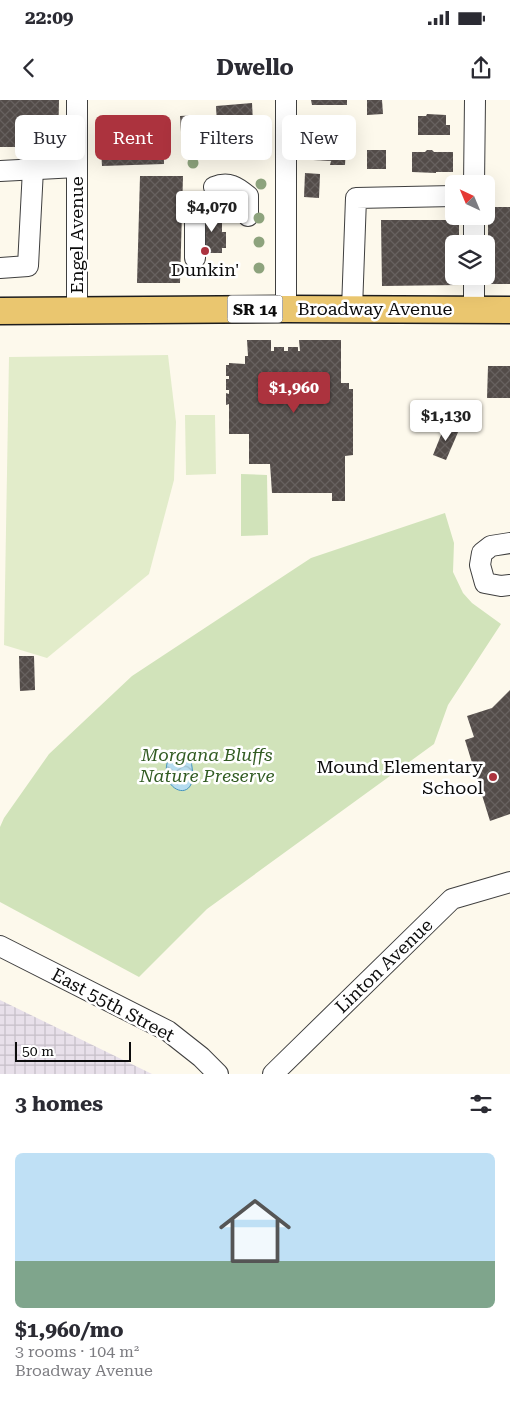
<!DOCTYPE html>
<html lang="en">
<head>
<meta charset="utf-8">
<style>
  body { margin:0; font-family:"Roboto Serif",serif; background:#f2f2f3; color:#2b2b33; height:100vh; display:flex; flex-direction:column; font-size:19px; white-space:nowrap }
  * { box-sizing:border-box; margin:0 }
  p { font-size:16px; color:#7c7c81 }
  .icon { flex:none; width:28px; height:28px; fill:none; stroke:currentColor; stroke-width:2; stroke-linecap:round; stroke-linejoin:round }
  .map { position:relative; height:974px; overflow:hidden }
  .sheet { display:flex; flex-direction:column; background:#fff; flex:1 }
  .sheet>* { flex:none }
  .guide { position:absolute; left:15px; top:15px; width:480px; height:45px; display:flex; gap:10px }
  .needle { width:32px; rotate:316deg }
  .buttons { position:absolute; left:445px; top:75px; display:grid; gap:10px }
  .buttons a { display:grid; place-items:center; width:50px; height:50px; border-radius:8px; background:#fff; box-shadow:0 5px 20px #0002; font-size:25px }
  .scale { position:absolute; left:15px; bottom:12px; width:116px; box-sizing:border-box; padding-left:5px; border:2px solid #0c0c0c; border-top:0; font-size:14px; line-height:18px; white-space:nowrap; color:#0c0c0c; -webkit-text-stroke:4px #fff; paint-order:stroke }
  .price { position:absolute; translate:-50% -42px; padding:0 11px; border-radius:5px; background:#fff; color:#222; font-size:16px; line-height:32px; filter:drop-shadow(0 1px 2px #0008) }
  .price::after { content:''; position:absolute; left:50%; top:30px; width:15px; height:11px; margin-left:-8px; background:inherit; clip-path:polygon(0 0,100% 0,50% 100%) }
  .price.current { background:#ac333e; color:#fff }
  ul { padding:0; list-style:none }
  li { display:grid; align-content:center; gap:10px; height:265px; padding:0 15px }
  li+li { border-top:1px solid #e1e1e2 }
  li span { display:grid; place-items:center; height:155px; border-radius:8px; color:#555 }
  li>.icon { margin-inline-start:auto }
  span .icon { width:90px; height:90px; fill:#fffc; stroke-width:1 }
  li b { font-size:21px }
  h2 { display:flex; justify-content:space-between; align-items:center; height:60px; padding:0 15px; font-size:21px }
  .pill { padding:0 18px; border-radius:8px; background:#fff; box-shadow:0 5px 20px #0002; font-size:18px; line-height:45px }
  .pill.current { background:#ac333e; color:#fff }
  .status { display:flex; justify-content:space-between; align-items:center; height:35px; padding:0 25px; background:#fff; direction:ltr }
  .status svg { height:14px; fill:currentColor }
  header { display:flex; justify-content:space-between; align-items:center; height:65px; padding:0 15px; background:#fff; font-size:22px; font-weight:700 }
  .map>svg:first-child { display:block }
</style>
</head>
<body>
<div class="status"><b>22:09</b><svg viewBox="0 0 49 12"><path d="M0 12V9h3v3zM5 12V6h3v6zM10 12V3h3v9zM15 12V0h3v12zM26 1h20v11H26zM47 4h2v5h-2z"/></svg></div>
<header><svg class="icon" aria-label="back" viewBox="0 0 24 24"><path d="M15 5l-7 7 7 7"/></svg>Dwello<svg class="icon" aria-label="share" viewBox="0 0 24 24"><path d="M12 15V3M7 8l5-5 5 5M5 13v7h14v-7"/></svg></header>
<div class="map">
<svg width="510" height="974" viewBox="0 0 510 974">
  <defs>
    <pattern id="industrial-grid" width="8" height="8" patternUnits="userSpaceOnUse" patternTransform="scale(1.25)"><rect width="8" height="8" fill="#e8e0ea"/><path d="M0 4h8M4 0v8" fill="none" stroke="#c6bfc8"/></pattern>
    <pattern id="water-waves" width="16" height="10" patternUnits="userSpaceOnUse" patternTransform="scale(1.25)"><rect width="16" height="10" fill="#b6dcef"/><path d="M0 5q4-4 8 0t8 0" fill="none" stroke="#9bbccc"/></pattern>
    <pattern id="building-cross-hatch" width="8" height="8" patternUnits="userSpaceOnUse" patternTransform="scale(1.25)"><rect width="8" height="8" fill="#534c49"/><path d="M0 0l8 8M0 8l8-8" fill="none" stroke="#67615f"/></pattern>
  </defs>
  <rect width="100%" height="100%" fill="#fdf9ec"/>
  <polygon fill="url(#industrial-grid)" points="0,900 152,974 0,974"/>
  <g fill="#d1e3ba">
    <polygon points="241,374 267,375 268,435 241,436"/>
    <polygon points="445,413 454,443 453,472 463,493 472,503 501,524 448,605 434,644 207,809 139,877 0,802 0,727 4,718 49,654 132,576 311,458"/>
  </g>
  <g fill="#e2ecca">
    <polygon points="168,255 176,322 174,380 149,474 47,558 4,545 9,257"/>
    <polygon points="185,315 215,315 216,374 186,375"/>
  </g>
  <path fill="url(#water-waves)" stroke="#4594be" d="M184,650C190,654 191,660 192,667C199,708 153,690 170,655Z"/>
  <g fill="url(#building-cross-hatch)">
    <polygon points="0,0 59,0 58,47 0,47"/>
    <polygon points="311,0 347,0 347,5 312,5"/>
    <polygon points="367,0 382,0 383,14 367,15"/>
    <polygon points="252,3 253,22 217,25 216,6"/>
    <polygon points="427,14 446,15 446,25 450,25 450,35 418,35 418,16 426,16"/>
    <polygon points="198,15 198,31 181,32 180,16"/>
    <polygon points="163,32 164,64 102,66 100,35"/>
    <polygon points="313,45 346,46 345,65 330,65 331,61 313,60"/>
    <rect x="367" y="50" width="19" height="19"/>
    <polygon points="427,50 432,50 434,52 453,52 453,72 436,72 436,73 412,72 412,52 425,52"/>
    <polygon points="305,73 320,74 319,98 304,97"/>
    <polygon points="140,76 183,76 180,183 137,183"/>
    <rect x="488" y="107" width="22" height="77"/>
    <polygon points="222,112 222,132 226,132 226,148 222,148 222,153 201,153 201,113"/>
    <polygon points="381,120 459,120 459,144 454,144 454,176 460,176 460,185 382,186"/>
    <polygon points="247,240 271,240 271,251 274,251 274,247 284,247 284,251 288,251 288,247 298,247 298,251 300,251 299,240 341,240 341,283 349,283 349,289 353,289 353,355 345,356 345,401 332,401 332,393 272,393 270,364 249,364 249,334 229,334 229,304 226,305 226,293 229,294 229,290 226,290 226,279 229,279 229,276 226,276 226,265 229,265 229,263 245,264 245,256 248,256"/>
    <polygon points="488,266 510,266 510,298 487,298"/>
    <polygon points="445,325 459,330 446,360 433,355"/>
    <polygon points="19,556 34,556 35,590 20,591"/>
    <polygon points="510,590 510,714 490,721 465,640 474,637 467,616 492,608"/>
  </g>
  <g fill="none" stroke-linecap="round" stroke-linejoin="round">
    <g stroke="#3f3f3f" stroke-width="22">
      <g id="minor">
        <polyline points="0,71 77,67"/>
        <polyline points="474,84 475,0"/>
        <path d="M214,87C229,81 237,87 248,96V116"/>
        <polyline points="195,114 195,158"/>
        <polyline points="474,116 474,144"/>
        <polyline points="0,168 28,166 33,69"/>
        <polyline points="286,209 286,0"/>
        <polyline points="352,209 356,98 454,96"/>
        <polyline points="77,210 77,0"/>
        <polyline points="474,210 474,176"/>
        <polyline points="510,443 491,446 482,453 480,465 485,483 501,486 510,485"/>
        <polyline points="0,846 168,931 201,957 218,974"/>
        <polyline points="273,974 452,799 510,782"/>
      </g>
    </g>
    <g stroke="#1d1d1d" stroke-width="29">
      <polyline id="major" points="0,211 286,209 510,210"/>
    </g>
    <use href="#minor" stroke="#fff" stroke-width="20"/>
    <use href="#major" stroke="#eac66f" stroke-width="26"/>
  </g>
  <g fill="#8da37d">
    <circle cx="193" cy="63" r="5.5"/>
    <circle cx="261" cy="84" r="5.5"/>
    <circle cx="259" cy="118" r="5.5"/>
    <circle cx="259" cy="142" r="5.5"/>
    <circle cx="259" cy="168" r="5.5"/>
  </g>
  <g fill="#ac333e" stroke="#fff" stroke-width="2">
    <circle cx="205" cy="151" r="5"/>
    <circle cx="493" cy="677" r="5"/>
  </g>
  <g text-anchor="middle" stroke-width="5" stroke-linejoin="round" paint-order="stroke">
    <rect fill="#fff" stroke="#555" stroke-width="1" x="227.5" y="195.5" width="55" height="27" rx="4"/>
    <g font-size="16" font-weight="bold" fill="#0c0c0c">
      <text x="255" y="215">SR 14</text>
    </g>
    <g font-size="18" fill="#0c0c0c" stroke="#fff">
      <text transform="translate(77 135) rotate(-90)" y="6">Engel Avenue</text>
      <text x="375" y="215">Broadway Avenue</text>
      <text transform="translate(384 866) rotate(-44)" y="6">Linton Avenue</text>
      <text transform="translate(113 905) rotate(28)" y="6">East 55th Street</text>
    </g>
    <g font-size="18" fill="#0c0c0c" stroke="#fff">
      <text x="205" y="176">Dunkin'</text>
      <text x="483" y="673" text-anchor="end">Mound Elementary<tspan x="483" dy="21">School</tspan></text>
    </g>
    <g font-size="18" font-style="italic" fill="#325c23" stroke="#fff">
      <text x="207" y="661">Morgana Bluffs<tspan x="207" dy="21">Nature Preserve</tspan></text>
    </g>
  </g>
</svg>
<div class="buttons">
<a><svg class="needle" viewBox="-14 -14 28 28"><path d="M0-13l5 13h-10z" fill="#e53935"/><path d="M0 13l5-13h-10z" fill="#7c7c81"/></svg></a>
<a><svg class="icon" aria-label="layers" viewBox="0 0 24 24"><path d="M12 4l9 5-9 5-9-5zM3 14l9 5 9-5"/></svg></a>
</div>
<div class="scale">50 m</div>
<b class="price" style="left:212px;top:133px">$4,070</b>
<b class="price current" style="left:294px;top:314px">$1,960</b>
<b class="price" style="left:446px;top:342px">$1,130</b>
<div class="guide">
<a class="pill">Buy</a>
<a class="pill current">Rent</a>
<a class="pill">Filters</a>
<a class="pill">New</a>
</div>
</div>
<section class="sheet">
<h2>3 homes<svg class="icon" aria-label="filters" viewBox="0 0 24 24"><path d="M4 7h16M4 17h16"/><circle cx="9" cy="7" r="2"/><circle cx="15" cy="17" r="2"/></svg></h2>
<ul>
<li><span style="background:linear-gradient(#bfe0f5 70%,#7fa58c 0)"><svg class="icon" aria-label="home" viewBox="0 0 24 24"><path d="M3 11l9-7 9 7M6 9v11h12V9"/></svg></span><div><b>$1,960/mo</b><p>3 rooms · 104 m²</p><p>Broadway Avenue</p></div></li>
</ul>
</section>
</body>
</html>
